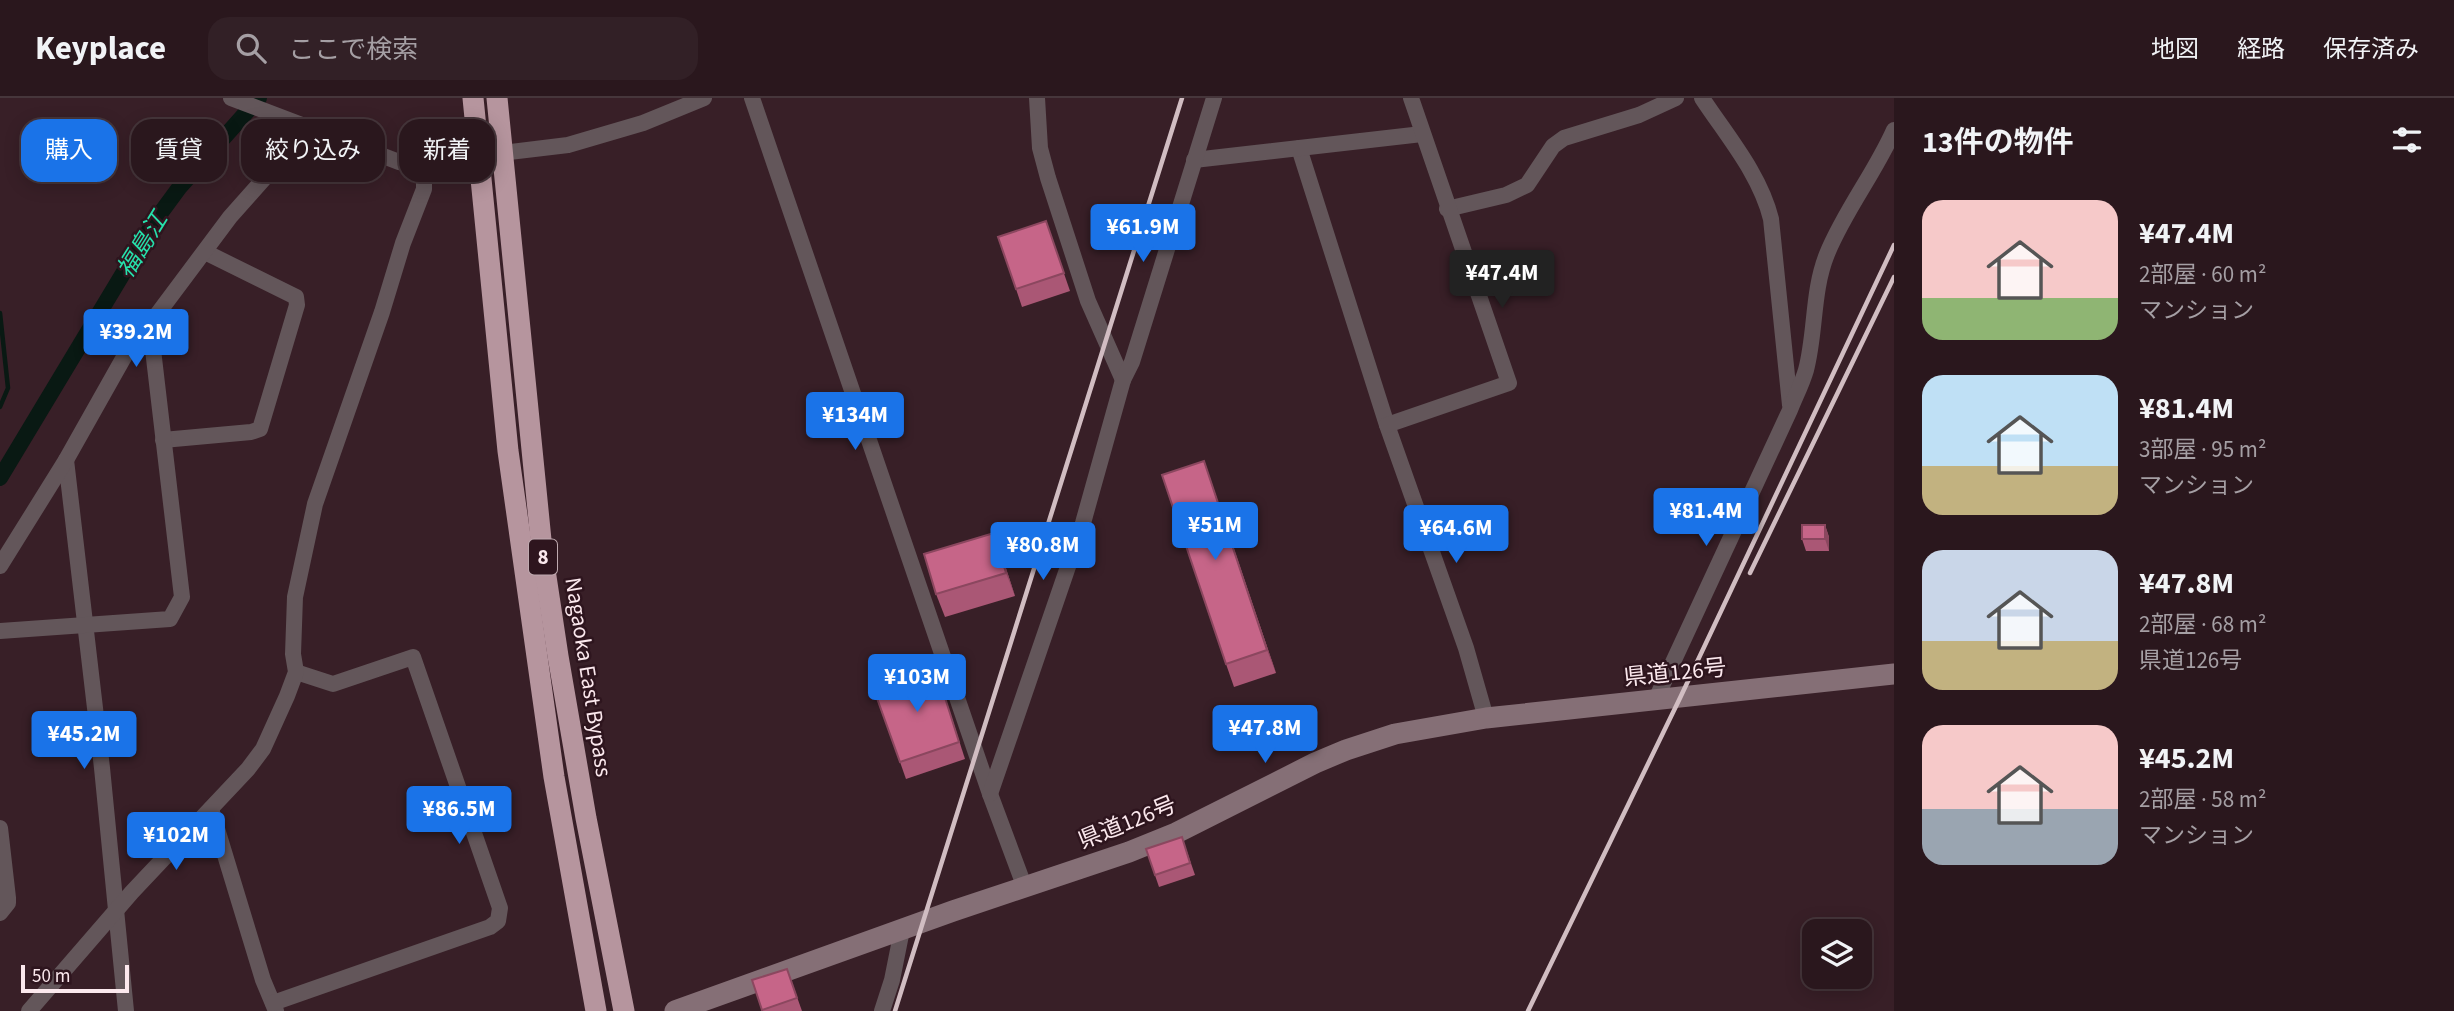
<!DOCTYPE html>
<html lang="ja">
<head>
<meta charset="utf-8">
<style>
  body { margin:0; font-family:"Source Sans 3","Noto Sans JP",sans-serif; background:#322026; color:#f1f3f6; height:100vh; display:flex; flex-direction:column; font-size:26px; white-space:nowrap }
  * { box-sizing:border-box; margin:0 }
  p { font-size:23px; color:#a59fa4 }
  .icon { flex:none; width:38px; height:38px; fill:none; stroke:currentColor; stroke-width:2; stroke-linecap:round; stroke-linejoin:round }
  .map { position:relative; flex:1; overflow:hidden }
  .side { display:flex; flex-direction:column; background:#2a171d; width:560px }
  .side>* { flex:none }
  .top-card { position:absolute; left:21px; top:21px; width:665px; height:63px; display:flex; gap:14px }
  .fabs { position:absolute; left:1802px; top:821px; display:grid; gap:14px }
  .fabs a { display:grid; place-items:center; width:70px; height:70px; border-radius:14px; background:#2a171d; box-shadow:0 4px 18px #0003,0 0 0 2px #46363b; font-size:35px }
  .scale { position:absolute; left:21px; bottom:18px; width:108px; box-sizing:border-box; padding-left:7px; border:4px solid #fbe8ed; border-top:0; font-size:19px; line-height:24px; white-space:nowrap; color:#fbe8ed; -webkit-text-stroke:5px #2e151e; paint-order:stroke }
  .price { position:absolute; translate:-50% -60px; padding:0 16px; border-radius:7px; background:#1a73e8; color:#fff; font-size:23px; line-height:46px; filter:drop-shadow(0 2px 4px #0008) }
  .price::after { content:''; position:absolute; left:50%; top:42px; width:21px; height:16px; margin-left:-10px; background:inherit; clip-path:polygon(0 0,100% 0,50% 100%) }
  .price.active { background:#222; color:#fff }
  ul { padding:0; list-style:none }
  li { display:flex; align-items:center; gap:21px; height:175px; padding:0 28px }
  li span { display:grid; place-items:center; flex:none; width:196px; height:140px; border-radius:21px; color:#555 }
  li>.icon { margin-inline-start:auto }
  span .icon { width:84px; height:84px; fill:#fffc; stroke-width:1 }
  li b { font-size:30px }
  h2 { display:flex; justify-content:space-between; align-items:center; height:84px; padding:0 28px; font-size:30px }
  .tag { padding:0 24px; border-radius:21px; background:#2a171d; box-shadow:0 4px 18px #0003,0 0 0 2px #46363b; font-size:24px; line-height:63px }
  .tag.active { background:#1a73e8; color:#fff }
  header { display:flex; align-items:center; gap:42px; box-sizing:border-box; height:98px; padding:0 35px; background:#2a171d; border-bottom:2px solid #46363b }
  header strong { font-size:33px }
  nav { display:flex; gap:38px; margin-inline-start:auto; font-size:24px }
  .search { width:490px; height:63px; background:#322026; display:flex; align-items:center; gap:18px; box-sizing:border-box; padding:0 24px; border-radius:21px; color:#a59fa4; font-size:26px }
  main { display:flex; flex:1; min-height:0 }
  .map>svg:first-child { display:block }
</style>
</head>
<body>
<header>
<strong>Keyplace</strong>
<div class="search"><svg class="icon" aria-label="search" viewBox="0 0 24 24"><circle cx="10" cy="10" r="6"/><path d="M15 15l6 6"/></svg>ここで検索</div>
<nav><a>地図</a><a>経路</a><a>保存済み</a></nav>
</header>
<main>
<div class="map">
<svg width="1894" height="913" viewBox="0 0 1894 913">
  <rect width="100%" height="100%" fill="#381f27"/>
  <g fill="none" stroke-linecap="round" stroke-linejoin="round">
    <polyline stroke="#091913" stroke-width="4.5" points="0,215 8,290 0,309"/>
    <polyline stroke="#091913" stroke-width="16" points="0,380 154,124 179,90 259,0"/>
    <g stroke="#63565a" stroke-width="16">
      <polyline points="231,0 399,64 424,68 455,66 502,55 568,47 643,25 704,0"/>
      <polyline points="752,0 990,696 1025,790"/>
      <polyline points="1037,0 1040,50 1048,80 1088,203 1123,282"/>
      <path d="M1702,0C1727,38 1760,76 1771,121L1790,307"/>
      <polyline points="1299,50 1387,327 1466,550 1486,620"/>
      <polyline points="1194,62 1422,36"/>
      <polyline points="1447,111 1506,97 1527,87 1553,48 1564,40 1639,17 1676,0"/>
      <polyline points="1387,327 1509,285 1411,0"/>
      <polyline points="163,342 251,334 260,331 297,207 296,199 205,154"/>
      <polyline points="66,362 102,670 126,913"/>
      <polyline points="0,468 66,362 137,236 150,226"/>
      <polyline points="0,533 170,521 182,499 150,226 230,119 309,30"/>
      <path d="M1655,603L1790,312C1795,299 1802,286 1806,272C1816,234 1812,193 1827,156C1845,112 1875,75 1894,32"/>
      <polyline points="990,696 1083,425 1123,282 1132,264 1214,0"/>
      <polyline points="211,711 263,882 276,913"/>
      <polyline points="0,730 8,800 8,805 0,815"/>
      <polyline points="273,905 490,829 498,823 500,810 413,559 333,586 296,574"/>
      <polyline points="29,913 132,794 248,671 263,651 287,598 296,574 293,556 295,499 315,406 382,214 403,145 424,91 424,68"/>
      <polyline points="882,913 892,882 902,832"/>
    </g>
    <polyline stroke="#856f76" stroke-width="21" points="675,913 953,813 1129,754 1176,735 1315,665 1346,652 1395,636 1486,620 1894,576"/>
    <g stroke="#b6959e" stroke-width="21">
      <polyline points="473,0 508,353 554,679 596,913"/>
      <polyline points="497,0 542,452 558,558 586,720 624,913"/>
    </g>
    <g stroke="#d1bdc2" stroke-width="4.5">
      <polyline points="1750,475 1894,179"/>
      <polyline points="895,913 1182,0"/>
      <polyline points="1528,913 1680,600 1894,147"/>
    </g>
  </g>
  <g fill="#aa5775">
    <polygon points="1046,123 1070,193 1022,209 1016,191"/>
    <polygon points="1204,363 1276,575 1234,589 1226,566"/>
    <polygon points="1825,427 1829,439 1829,453 1806,453 1802,441"/>
    <polygon points="1002,458 1015,498 945,519 936,496"/>
    <polygon points="935,568 965,661 906,681 900,664"/>
    <polygon points="1182,739 1195,777 1159,789 1146,751"/>
    <polygon points="787,871 802,913 763,913 752,882"/>
  </g>
  <g fill="#8b475f">
    <polygon points="1204,363 1212,386 1276,575 1267,552"/>
    <polygon points="1825,427 1829,439 1829,453 1825,441"/>
    <polygon points="994,435 1002,458 1015,498 1006,475"/>
  </g>
  <g fill="#c66588" stroke="#8b475f" stroke-width="2">
    <polygon points="1046,123 1064,175 1016,191 998,139"/>
    <polygon points="1204,363 1267,552 1226,566 1162,377"/>
    <rect x="1802" y="427" width="23" height="14"/>
    <polygon points="994,435 1006,475 936,496 924,456"/>
    <polygon points="935,568 959,644 900,664 873,589"/>
    <polygon points="1182,739 1190,765 1155,777 1146,751"/>
    <polygon points="787,871 797,900 762,912 752,882"/>
  </g>
  <g text-anchor="middle" stroke-width="5" stroke-linejoin="round" paint-order="stroke">
    <rect fill="#2e151e" stroke="#bea9af" stroke-width="2" x="529" y="441.5" width="28" height="35" rx="5"/>
    <g font-size="21" font-weight="bold" fill="#fbe8ed">
      <text x="543" y="466">8</text>
    </g>
    <g font-size="23" fill="#fbe8ed" stroke="#2e151e">
      <text transform="translate(1675 574) rotate(-6)" y="8">県道126号</text>
      <text transform="translate(589 579) rotate(81)" y="8">Nagaoka East Bypass</text>
      <text transform="translate(1127 724) rotate(-22)" y="8">県道126号</text>
    </g>
    <g font-size="24" font-style="italic" fill="#26e1ac" stroke="#2e151e">
      <text transform="translate(142 147) rotate(-58)" y="8">福島江</text>
    </g>
  </g>
</svg>
<div class="fabs">
<a><svg class="icon" aria-label="layers" viewBox="0 0 24 24"><path d="M12 4l9 5-9 5-9-5zM3 14l9 5 9-5"/></svg></a>
</div>
<div class="scale">50 m</div>
<b class="price" style="left:1143px;top:166px">¥61.9M</b>
<b class="price active" style="left:1502px;top:212px">¥47.4M</b>
<b class="price" style="left:136px;top:271px">¥39.2M</b>
<b class="price" style="left:855px;top:354px">¥134M</b>
<b class="price" style="left:1706px;top:450px">¥81.4M</b>
<b class="price" style="left:1215px;top:464px">¥51M</b>
<b class="price" style="left:1456px;top:467px">¥64.6M</b>
<b class="price" style="left:1043px;top:484px">¥80.8M</b>
<b class="price" style="left:917px;top:616px">¥103M</b>
<b class="price" style="left:1265px;top:667px">¥47.8M</b>
<b class="price" style="left:84px;top:673px">¥45.2M</b>
<b class="price" style="left:459px;top:748px">¥86.5M</b>
<b class="price" style="left:176px;top:774px">¥102M</b>
<div class="top-card">
<a class="tag active">購入</a>
<a class="tag">賃貸</a>
<a class="tag">絞り込み</a>
<a class="tag">新着</a>
</div>
</div>
<section class="side">
<h2>13件の物件<svg class="icon" aria-label="filters" viewBox="0 0 24 24"><path d="M4 7h16M4 17h16"/><circle cx="9" cy="7" r="2"/><circle cx="15" cy="17" r="2"/></svg></h2>
<ul>
<li><span style="background:linear-gradient(#f6c9c9 70%,#8fb573 0)"><svg class="icon" aria-label="home" viewBox="0 0 24 24"><path d="M3 11l9-7 9 7M6 9v11h12V9"/></svg></span><div><b>¥47.4M</b><p>2部屋 · 60 m²</p><p>マンション</p></div></li>
<li><span style="background:linear-gradient(#bfe0f5 65%,#c2b280 0)"><svg class="icon" aria-label="home" viewBox="0 0 24 24"><path d="M3 11l9-7 9 7M6 9v11h12V9"/></svg></span><div><b>¥81.4M</b><p>3部屋 · 95 m²</p><p>マンション</p></div></li>
<li><span style="background:linear-gradient(#c9d6e8 65%,#c2b280 0)"><svg class="icon" aria-label="home" viewBox="0 0 24 24"><path d="M3 11l9-7 9 7M6 9v11h12V9"/></svg></span><div><b>¥47.8M</b><p>2部屋 · 68 m²</p><p>県道126号</p></div></li>
<li><span style="background:linear-gradient(#f6c9c9 60%,#9aa5b1 0)"><svg class="icon" aria-label="home" viewBox="0 0 24 24"><path d="M3 11l9-7 9 7M6 9v11h12V9"/></svg></span><div><b>¥45.2M</b><p>2部屋 · 58 m²</p><p>マンション</p></div></li>
</ul>
</section>
</main>
</body>
</html>
